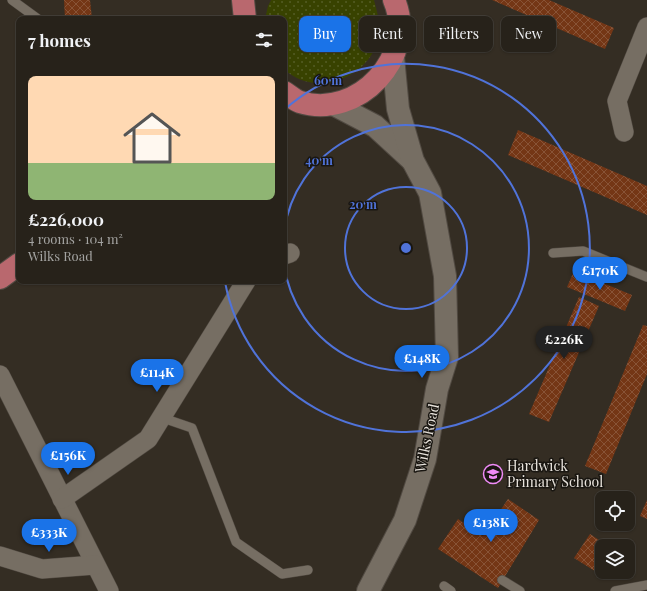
<!DOCTYPE html>
<html lang="en">
<head>
<meta charset="utf-8">
<style>
  body { margin:0; font-family:"Playfair Display",serif; background:#332f27; color:#f1f3f6; height:100vh; display:flex; flex-direction:column; font-size:15px; white-space:nowrap }
  * { box-sizing:border-box; margin:0 }
  p { font-size:13px; color:#a4a4a2 }
  .icon { flex:none; width:22px; height:22px; fill:none; stroke:currentColor; stroke-width:2; stroke-linecap:round; stroke-linejoin:round }
  .map { position:relative; flex:1; overflow:hidden }
  .panel { position:absolute; left:16px; top:16px; width:271px; height:268px; display:flex; flex-direction:column; background:#27221a; border-radius:8px; box-shadow:0 1px 3px #0004,0 0 0 1px #433f39 }
  .panel>* { flex:none }
  .guide { position:absolute; left:299px; top:16px; width:288px; height:36px; display:flex; gap:8px }
  .buttons { position:absolute; left:595px; top:491px; display:grid; gap:8px }
  .buttons a { display:grid; place-items:center; width:40px; height:40px; border-radius:8px; background:#27221a; box-shadow:0 1px 3px #0004,0 0 0 1px #433f39; font-size:20px }
  .price { position:absolute; translate:-50% -34px; padding:0 9px; border-radius:14px; background:#1a73e8; color:#fff; font-size:13px; line-height:26px; filter:drop-shadow(0 1px 2px #0008) }
  .price::after { content:''; position:absolute; left:50%; top:24px; width:12px; height:9px; margin-left:-6px; background:inherit; clip-path:polygon(0 0,100% 0,50% 100%) }
  .price.on { background:#222; color:#fff }
  ul { padding:0; list-style:none }
  li { display:grid; align-content:center; gap:8px; height:212px; padding:0 12px }
  li span { display:grid; place-items:center; height:124px; border-radius:8px; color:#555 }
  li>.icon { margin-inline-start:auto }
  span .icon { width:72px; height:72px; fill:#fffc; stroke-width:1 }
  li b { font-size:17px }
  h2 { display:flex; justify-content:space-between; align-items:center; height:48px; padding:0 12px; font-size:17px }
  .chip { padding:0 14px; border-radius:8px; background:#27221a; box-shadow:0 1px 3px #0004,0 0 0 1px #433f39; font-size:14px; line-height:36px }
  .chip.on { background:#1a73e8; color:#fff }
  .map>svg:first-child { display:block }
</style>
</head>
<body>
<div class="map">
<svg width="647" height="591" viewBox="0 0 647 591">
  <defs>
    <pattern id="grass-dots" width="8" height="8" patternUnits="userSpaceOnUse"><rect width="8" height="8" fill="#384200"/><path d="M2 2h.1M6 6h.1" fill="none" stroke="#555d25" stroke-width="1.8" stroke-linecap="round"/></pattern>
    <pattern id="building-cross-hatch" width="8" height="8" patternUnits="userSpaceOnUse"><rect width="8" height="8" fill="#743615"/><path d="M0 0l8 8M0 8l8-8" fill="none" stroke="#885336"/></pattern>
  </defs>
  <rect width="100%" height="100%" fill="#342d23"/>
  <path fill="url(#grass-dots)" d="M271,0H374C377,12 381,24 379,36C371,78 315,99 284,69V19H265L268,6Z"/>
  <g fill="url(#building-cross-hatch)">
    <polygon points="64,0 90,0 92,19 65,19"/>
    <polygon points="492,0 549,0 614,28 605,49"/>
    <polygon points="518,130 647,186 647,215 508,155"/>
    <polygon points="574,271 632,295 625,311 567,287"/>
    <polygon points="579,297 599,306 549,422 529,414"/>
    <polygon points="643,325 647,326 647,374 606,474 585,466"/>
    <polygon points="508,499 539,520 498,588 438,549 458,519 483,536"/>
    <polygon points="647,500 647,519 640,516"/>
    <polygon points="590,534 608,546 602,546 602,572 610,572 606,578 574,558"/>
  </g>
  <g fill="none" stroke-linecap="round" stroke-linejoin="round">
    <g stroke="#514a42" stroke-width="10">
      <g id="service">
        <polyline points="12,0 38,19"/>
        <polyline points="553,253 583,251 647,277"/>
        <polyline points="160,417 192,428 236,542 282,574 308,570"/>
        <polyline points="502,580 520,591"/>
        <polyline points="444,586 451,591"/>
        <polyline points="615,591 647,585"/>
      </g>
    </g>
    <g stroke="#514a42" stroke-width="20">
      <g id="minor">
        <polyline points="624,132 617,101 647,27"/>
        <polyline points="284,255 290,253"/>
        <polyline points="0,375 109,591"/>
        <polyline points="62,499 148,439 246,281"/>
        <polyline points="0,556 42,569 95,565"/>
      </g>
    </g>
    <g stroke="#514a42" stroke-width="24">
      <g id="tertiary">
        <polyline points="333,104 375,126 412,160"/>
        <polyline points="368,591 405,520 425,459 437,389 447,357 445,276 430,193 413,161 398,109 393,57"/>
      </g>
    </g>
    <g stroke="#514a42" stroke-width="24">
      <g id="primary">
        <polyline points="243,0 245,19"/>
        <path d="M284,92C289,95 294,100 300,102C358,120 418,56 394,0"/>
        <polyline points="0,278 19,264"/>
      </g>
    </g>
    <use href="#service" stroke="#766e63" stroke-width="9"/>
    <use href="#minor" stroke="#766e63" stroke-width="19"/>
    <use href="#tertiary" stroke="#766e63" stroke-width="22"/>
    <use href="#primary" stroke="#b9686e" stroke-width="22"/>
  </g>
  <g fill="none" stroke="#5073d9" stroke-width="2">
    <circle cx="406" cy="248" r="61"/>
    <path d="M284 232A123 123 0 1 1 284 264"/>
    <path d="M284 110A184 184 0 1 1 225 282"/>
  </g>
  <defs>
    <g id="school-ring" transform="scale(1)"><circle r="9.5" fill="#191611" stroke="#ef8bf7" stroke-width="1.5"/><path d="M0-5L7-2L0 1L-7-2ZM-4 1L0 2.5L4 1V4Q0 6-4 4Z" fill="#ef8bf7"/></g>
  </defs>
  <g fill-rule="evenodd">
    <use href="#school-ring" x="493" y="474"/>
  </g>
  <g text-anchor="middle" stroke-width="3" stroke-linejoin="round" paint-order="stroke">
    <g font-size="14" fill="#e7e2db" stroke="#191611">
      <text transform="translate(427 438) rotate(-78)" y="5">Wilks Road</text>
    </g>
    <g font-size="14" fill="#e7e2db" stroke="#191611" text-anchor="start">
      <text x="507" y="471">Hardwick<tspan x="507" dy="16">Primary School</tspan></text>
    </g>
  </g>
  <circle cx="406" cy="248" r="6" fill="#5073d9" stroke="#191611" stroke-width="2"/>
  <g font-size="12" text-anchor="middle" font-weight="bold" fill="#5073d9" stroke="#191611" stroke-width="3" stroke-linejoin="round" paint-order="stroke">
    <text x="328" y="85">60 m</text>
    <text x="319" y="165">40 m</text>
    <text x="363" y="209">20 m</text>
  </g>
</svg>
<div class="buttons">
<a><svg class="icon" aria-label="locate" viewBox="0 0 24 24"><circle cx="12" cy="12" r="6"/><path d="M12 2v4M12 18v4M2 12h4M18 12h4"/></svg></a>
<a><svg class="icon" aria-label="layers" viewBox="0 0 24 24"><path d="M12 4l9 5-9 5-9-5zM3 14l9 5 9-5"/></svg></a>
</div>
<b class="price" style="left:600px;top:291px">£170K</b>
<b class="price on" style="left:564px;top:360px">£226K</b>
<b class="price" style="left:422px;top:379px">£148K</b>
<b class="price" style="left:157px;top:393px">£114K</b>
<b class="price" style="left:68px;top:476px">£156K</b>
<b class="price" style="left:491px;top:543px">£138K</b>
<b class="price" style="left:49px;top:553px">£333K</b>
<div class="guide">
<a class="chip on">Buy</a>
<a class="chip">Rent</a>
<a class="chip">Filters</a>
<a class="chip">New</a>
</div>
<section class="panel">
<h2>7 homes<svg class="icon" aria-label="filters" viewBox="0 0 24 24"><path d="M4 7h16M4 17h16"/><circle cx="9" cy="7" r="2"/><circle cx="15" cy="17" r="2"/></svg></h2>
<ul>
<li><span style="background:linear-gradient(#ffd9b3 70%,#8fb573 0)"><svg class="icon" aria-label="home" viewBox="0 0 24 24"><path d="M3 11l9-7 9 7M6 9v11h12V9"/></svg></span><div><b>£226,000</b><p>4 rooms · 104 m²</p><p>Wilks Road</p></div></li>
</ul>
</section>
</div>
</body>
</html>
